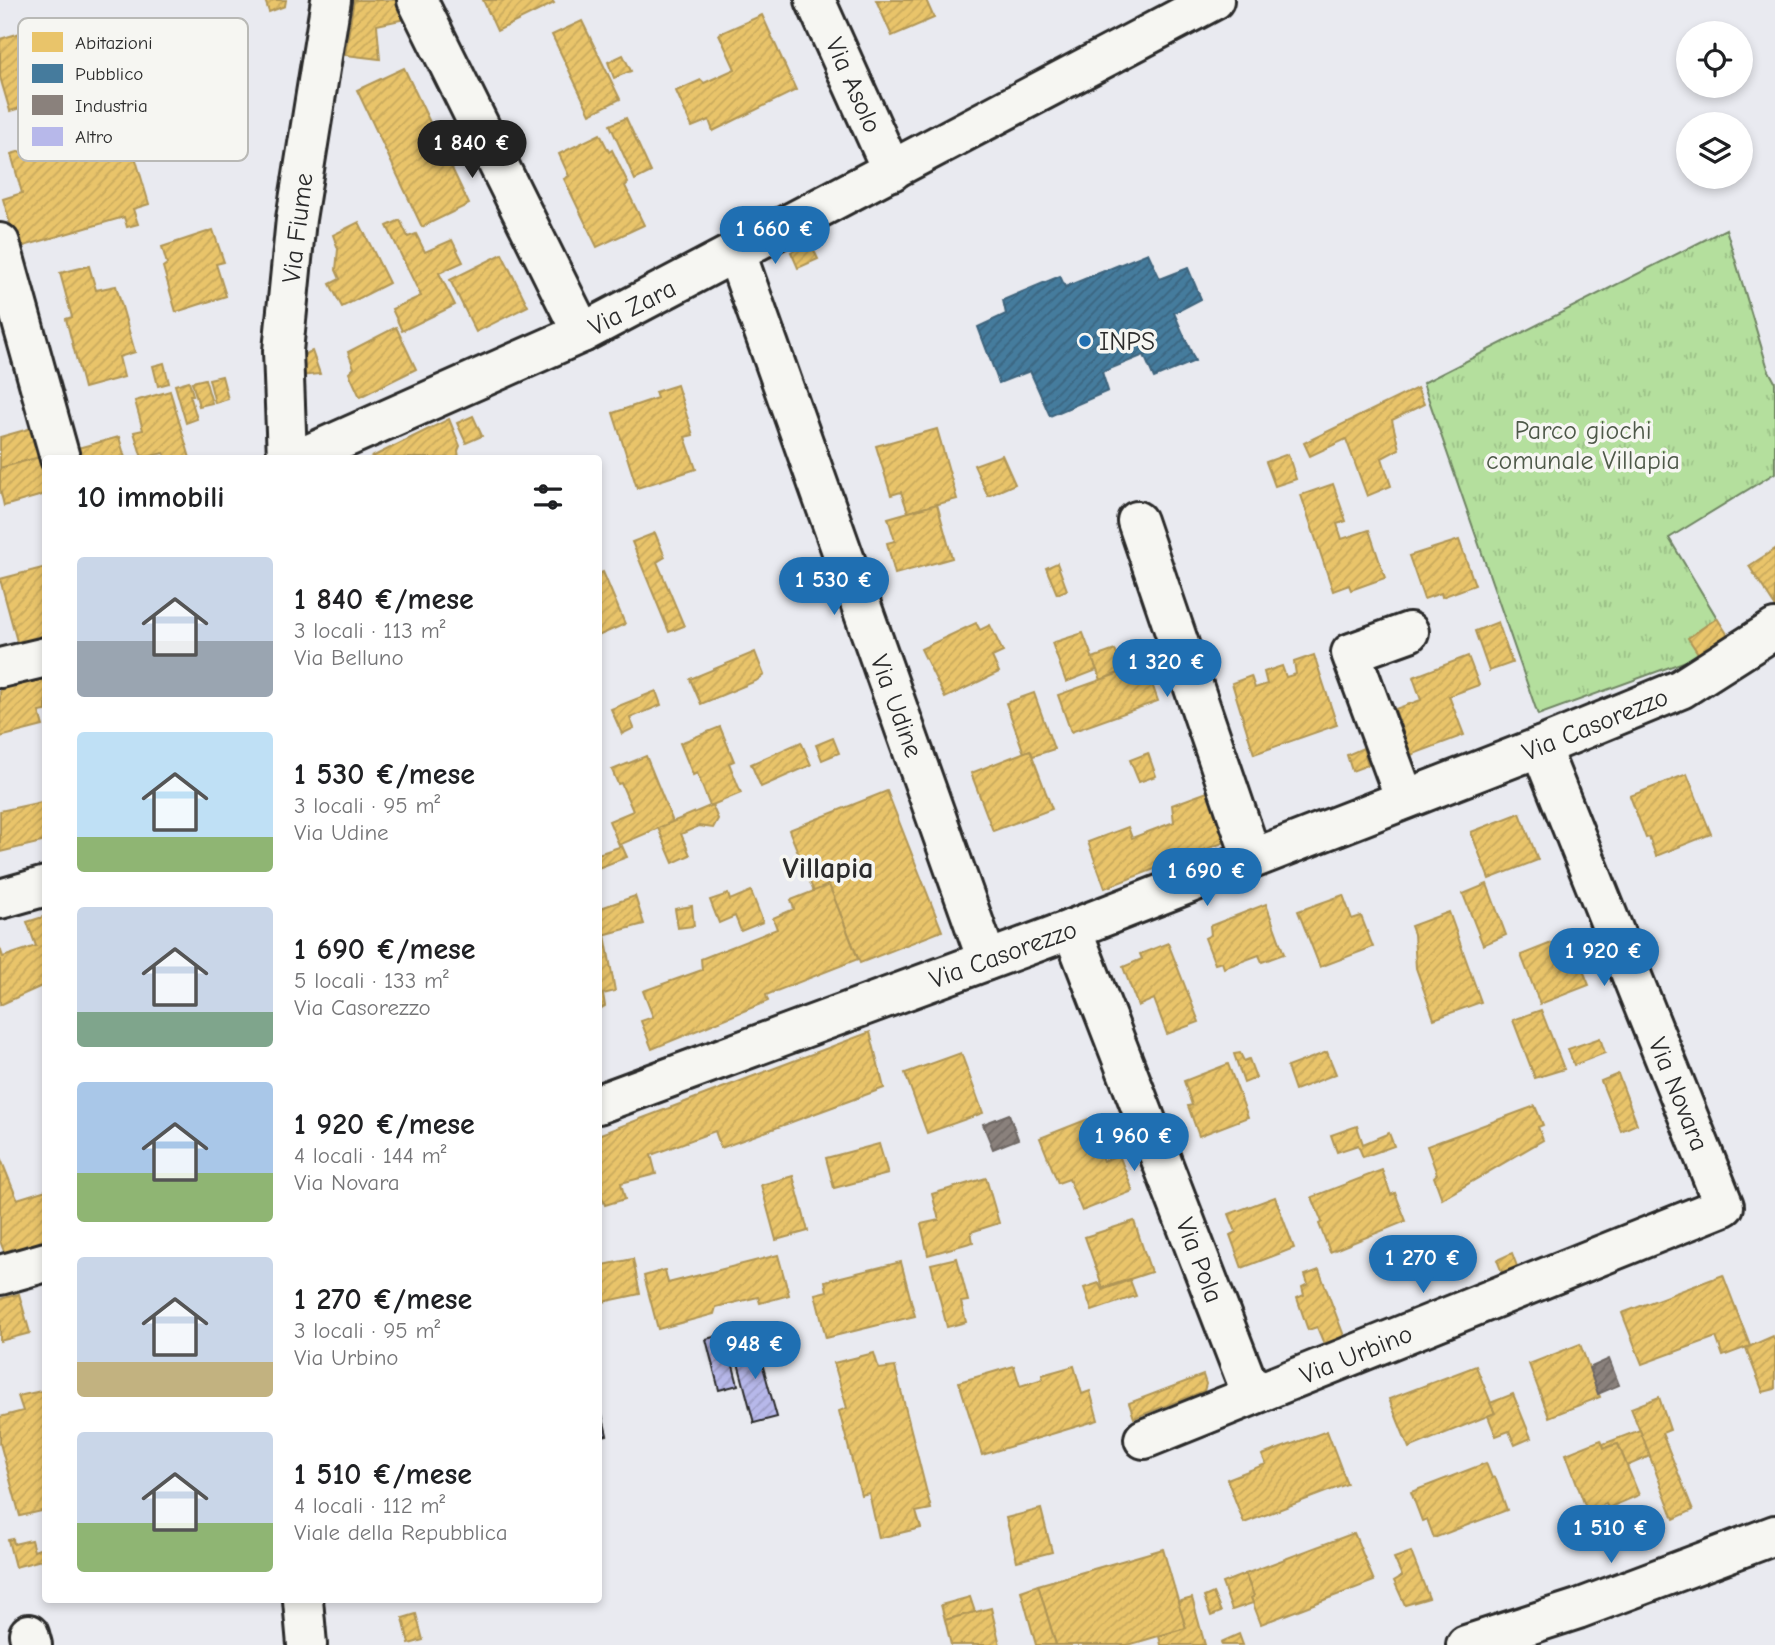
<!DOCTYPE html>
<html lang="it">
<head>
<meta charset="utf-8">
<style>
  body { margin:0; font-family:"Comic Neue",sans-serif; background:#f2f2f2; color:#202124; height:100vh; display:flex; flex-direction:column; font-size:26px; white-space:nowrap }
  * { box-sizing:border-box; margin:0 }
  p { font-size:23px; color:#757577 }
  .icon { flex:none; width:38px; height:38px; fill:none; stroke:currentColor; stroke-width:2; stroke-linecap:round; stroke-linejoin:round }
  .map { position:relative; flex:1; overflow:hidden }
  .panel { position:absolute; left:42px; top:455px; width:560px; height:1148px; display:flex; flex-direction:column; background:#fff; border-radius:7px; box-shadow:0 4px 10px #0003 }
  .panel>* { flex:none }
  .buttons { position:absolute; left:1676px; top:21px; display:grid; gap:14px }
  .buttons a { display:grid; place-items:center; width:77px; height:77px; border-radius:50%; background:#fff; box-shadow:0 4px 10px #0003; font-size:35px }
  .price { position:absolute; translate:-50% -60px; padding:0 16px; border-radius:24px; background:#1f6fb2; color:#fff; font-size:23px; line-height:46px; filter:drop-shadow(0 2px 4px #0008) }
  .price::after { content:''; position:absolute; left:50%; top:42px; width:21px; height:16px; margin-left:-10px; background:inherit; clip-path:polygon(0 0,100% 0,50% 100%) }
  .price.on { background:#222; color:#fff }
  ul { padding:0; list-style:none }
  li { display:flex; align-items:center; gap:21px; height:175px; padding:0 35px }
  li span { display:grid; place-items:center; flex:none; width:196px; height:140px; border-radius:7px; color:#555 }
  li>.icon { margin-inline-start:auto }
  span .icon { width:84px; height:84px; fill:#fffc; stroke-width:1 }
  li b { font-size:30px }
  h2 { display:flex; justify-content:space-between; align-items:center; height:84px; padding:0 35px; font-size:30px }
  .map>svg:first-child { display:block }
</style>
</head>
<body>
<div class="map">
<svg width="1775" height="1645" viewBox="0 0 1775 1645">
  <defs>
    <pattern id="grass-tufts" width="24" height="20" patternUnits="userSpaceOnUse" patternTransform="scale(1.75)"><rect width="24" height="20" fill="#b4df9d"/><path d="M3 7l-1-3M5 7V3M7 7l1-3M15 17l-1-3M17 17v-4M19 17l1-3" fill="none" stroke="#9bc087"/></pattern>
    <pattern id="homes-hatch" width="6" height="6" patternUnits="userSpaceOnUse" patternTransform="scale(1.75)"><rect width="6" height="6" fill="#e9c46a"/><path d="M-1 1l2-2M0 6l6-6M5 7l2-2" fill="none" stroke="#c8a95c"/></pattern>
    <pattern id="public-hatch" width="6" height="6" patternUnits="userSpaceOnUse" patternTransform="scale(1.75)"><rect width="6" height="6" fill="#457b9d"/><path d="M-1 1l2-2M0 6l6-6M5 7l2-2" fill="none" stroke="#3a6580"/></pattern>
    <pattern id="industry-hatch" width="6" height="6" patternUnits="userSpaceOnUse" patternTransform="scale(1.75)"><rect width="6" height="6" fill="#8a817c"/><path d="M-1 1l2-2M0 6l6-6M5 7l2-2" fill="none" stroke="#716a66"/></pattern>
    <pattern id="building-hatch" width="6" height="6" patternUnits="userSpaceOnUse" patternTransform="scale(1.75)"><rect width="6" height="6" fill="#b7b8ea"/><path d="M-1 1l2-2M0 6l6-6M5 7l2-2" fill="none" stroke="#9e9ec9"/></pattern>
  </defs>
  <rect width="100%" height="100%" fill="#e9eaf0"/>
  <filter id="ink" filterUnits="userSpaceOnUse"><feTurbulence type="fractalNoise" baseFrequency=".0143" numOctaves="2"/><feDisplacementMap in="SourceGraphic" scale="14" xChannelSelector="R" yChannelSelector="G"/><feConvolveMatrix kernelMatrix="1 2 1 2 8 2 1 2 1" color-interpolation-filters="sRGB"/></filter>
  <g filter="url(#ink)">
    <polygon fill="url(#grass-tufts)" stroke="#708564" stroke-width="2" points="1726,229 1768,369 1775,382 1775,473 1669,538 1717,618 1689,638 1700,656 1538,715 1423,383"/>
    <g fill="url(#homes-hatch)" stroke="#b09657" stroke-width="2">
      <polygon points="265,0 286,0 285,6 269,12"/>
      <polygon points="354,0 396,0 405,19 377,25 380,59 345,55"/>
      <polygon points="483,0 552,0 554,3 497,31"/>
      <polygon points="876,0 926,0 934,18 892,36"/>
      <polygon points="762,15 796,90 713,131 709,120 692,127 676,91 701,80 704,83 735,69 719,34"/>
      <polygon points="582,21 620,99 590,114 552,35"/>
      <polygon points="47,25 68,94 10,111 0,77 0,39"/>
      <polygon points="623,55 631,71 614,78 608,62"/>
      <polygon points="404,68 469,204 422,227 357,90"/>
      <polygon points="626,118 651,172 635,180 610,125"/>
      <polygon points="124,119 149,204 133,209 138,224 127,227 124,217 17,248 3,199 22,193 11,154 99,129 99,126"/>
      <polygon points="600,134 609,152 612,150 628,183 625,186 644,225 597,247 564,179 569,176 559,154"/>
      <polygon points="400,220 408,237 416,234 425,252 452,240 463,262 439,273 455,305 402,331 392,309 421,296 387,226"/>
      <polygon points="359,222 389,283 342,307 330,284 340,279 336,270 338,249 333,235"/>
      <polygon points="213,230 224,262 216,264 226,296 176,312 163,267 167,264 162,247"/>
      <polygon points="810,242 818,259 798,268 791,252"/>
      <polygon points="502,254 528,306 476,332 450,280"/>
      <polygon points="89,266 96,290 116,286 135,352 119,357 124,377 84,388 66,319 72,317 60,273"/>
      <polygon points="396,327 416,369 360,397 349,373 354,368 348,352"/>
      <polygon points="312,351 320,374 300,376 298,357"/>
      <polygon points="164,363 169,383 158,386 153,366"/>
      <polygon points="222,376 228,399 215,403 209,379"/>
      <polygon points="205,379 212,403 199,406 192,382"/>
      <polygon points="189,381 193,395 190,395 197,419 186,423 175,385"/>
      <polygon points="677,385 693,435 685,437 696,469 637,488 613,413 657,398 655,392"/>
      <polygon points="1417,388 1424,404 1392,420 1399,449 1382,458 1391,486 1367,496 1346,439 1310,456 1304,443"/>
      <polygon points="170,391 190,458 166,458 164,453 142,458 134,432 143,430 135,401"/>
      <polygon points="473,416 482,436 466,443 457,423"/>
      <polygon points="449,419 460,446 458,451 459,458 370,458"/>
      <polygon points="32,428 40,457 0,468 0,437"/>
      <polygon points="937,429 957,499 908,512 901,492 891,495 876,446"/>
      <polygon points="119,437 125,458 76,458 74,449"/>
      <polygon points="1288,454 1296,479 1275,486 1266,462"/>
      <polygon points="1002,455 1015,484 988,496 974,465"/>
      <polygon points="40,457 46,476 46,494 4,506 0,489 0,468"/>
      <polygon points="1333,484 1346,521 1337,524 1342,539 1369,530 1385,578 1351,590 1349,585 1333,591 1301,495"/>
      <polygon points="937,504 952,558 895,574 887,543 895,541 888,518"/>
      <polygon points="655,533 665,557 657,562 684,626 669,632 632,542"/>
      <polygon points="1459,540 1475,585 1442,597 1441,593 1424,599 1409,556"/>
      <polygon points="1775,549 1775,606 1749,566"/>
      <polygon points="1057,563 1067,590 1057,594 1046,568"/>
      <polygon points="46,567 46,647 18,645 0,579"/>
      <polygon points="603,572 625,624 598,636 598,574"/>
      <polygon points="1717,618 1729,637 1700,656 1688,638"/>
      <polygon points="1498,622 1512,663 1489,671 1475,631"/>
      <polygon points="976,623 980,630 990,625 1003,652 992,657 999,672 945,698 921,649"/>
      <polygon points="1083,633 1097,670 1066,682 1052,643"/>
      <polygon points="1115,650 1123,671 1101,680 1092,658"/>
      <polygon points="755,652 764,675 756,681 701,704 690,679"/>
      <polygon points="1314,655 1337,725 1254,754 1232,683 1251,676 1255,688 1267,684 1264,672 1282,666 1286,677 1296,674 1294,662"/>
      <polygon points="1468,656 1479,685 1449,696 1464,735 1411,755 1395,709 1421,700 1413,677"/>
      <polygon points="1145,664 1158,701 1071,732 1058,695"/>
      <polygon points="46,672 46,711 39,712 43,726 0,737 0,683"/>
      <polygon points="656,691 661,705 630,718 634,728 622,734 611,709"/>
      <polygon points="1034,693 1054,749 1033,756 1030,750 1024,753 1006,703"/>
      <polygon points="720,727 734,761 729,763 741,793 710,806 697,773 693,775 680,743"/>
      <polygon points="833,738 839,753 822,760 816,745"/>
      <polygon points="801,742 811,765 761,787 751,764"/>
      <polygon points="1363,748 1368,765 1352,771 1347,755"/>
      <polygon points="1030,750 1052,809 993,831 971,773"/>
      <polygon points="1148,753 1156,776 1139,782 1130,760"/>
      <polygon points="646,756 673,822 619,845 609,821 633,811 621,783 618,784 612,770"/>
      <polygon points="1687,774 1711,834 1656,856 1649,837 1646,838 1630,796"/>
      <polygon points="887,791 942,931 860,963 829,885 814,892 789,830"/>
      <polygon points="1210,791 1228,841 1105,888 1088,842 1128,827 1132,838 1174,822 1172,805"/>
      <polygon points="46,801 46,841 0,852 0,811"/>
      <polygon points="712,805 718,819 713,828 699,826 681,834 690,855 673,863 658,828"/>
      <polygon points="1520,813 1538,860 1489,879 1471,832"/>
      <polygon points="622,846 627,857 598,868 598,854"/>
      <polygon points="1487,884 1506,935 1483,945 1463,894"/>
      <polygon points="829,885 858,959 766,995 768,1001 652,1049 641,1021 653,1017 643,991 702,970 701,959 777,929 773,918 794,909 791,900"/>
      <polygon points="751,891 763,922 741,931 735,916 719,923 710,900 728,894 730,900"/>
      <polygon points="1343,895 1352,919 1361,916 1373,947 1320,967 1298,911"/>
      <polygon points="635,896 644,924 603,935 598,909"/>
      <polygon points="1266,904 1284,954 1262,962 1259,955 1224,968 1222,962 1215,964 1205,938 1211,935 1210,926"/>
      <polygon points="692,906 694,926 678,928 675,909"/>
      <polygon points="1449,912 1481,1002 1434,1019 1416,968 1414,934 1411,926"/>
      <polygon points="43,917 46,922 46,984 0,1005 0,948 3,957 36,946 27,922"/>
      <polygon points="598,917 603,935 605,935 615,991 603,994 605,1006 598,1010"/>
      <polygon points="1569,936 1589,985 1540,1004 1521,955"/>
      <polygon points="1168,943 1199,1022 1167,1034 1154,999 1138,1006 1123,967 1142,959 1140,954"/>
      <polygon points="1541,1010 1564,1069 1535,1078 1513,1020"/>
      <polygon points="870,1032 884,1088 721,1148 715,1131 651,1155 656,1174 621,1183 625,1199 605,1205 598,1187 598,1135"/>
      <polygon points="1600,1038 1605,1053 1574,1065 1568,1049"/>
      <polygon points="1327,1052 1336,1074 1295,1090 1287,1067"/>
      <polygon points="961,1053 983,1113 927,1133 905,1073"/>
      <polygon points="1240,1053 1244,1061 1249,1059 1256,1078 1244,1083 1234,1054"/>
      <polygon points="1228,1064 1248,1117 1199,1136 1188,1106 1192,1105 1184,1081"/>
      <polygon points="1618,1074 1637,1124 1621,1131 1601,1081"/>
      <polygon points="1535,1106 1543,1125 1538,1127 1543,1140 1442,1199 1434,1177 1437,1174 1427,1146"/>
      <polygon points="1088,1119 1103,1161 1119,1155 1133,1191 1082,1211 1069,1179 1058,1183 1040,1138"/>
      <polygon points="1357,1126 1363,1144 1389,1133 1394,1146 1363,1157 1358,1145 1337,1152 1331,1135"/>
      <polygon points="879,1144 888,1174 834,1188 826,1158"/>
      <polygon points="0,1157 17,1199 46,1190 46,1257 11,1269 0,1241"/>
      <polygon points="1382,1170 1391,1195 1395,1193 1406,1221 1330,1252 1319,1224 1322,1222 1312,1197"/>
      <polygon points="793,1176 808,1231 776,1240 761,1185"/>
      <polygon points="986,1178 999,1223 971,1232 973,1242 928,1255 921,1224 939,1220 932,1194"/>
      <polygon points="1275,1197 1294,1248 1242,1268 1230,1235 1236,1232 1229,1214"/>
      <polygon points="1134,1221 1151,1272 1103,1288 1085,1237"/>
      <polygon points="1512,1253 1518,1269 1503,1275 1497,1260"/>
      <polygon points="778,1255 789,1295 760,1303 758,1297 716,1307 714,1314 658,1329 644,1276 665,1270 668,1283"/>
      <polygon points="957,1258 968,1301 961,1302 966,1322 947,1327 931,1264"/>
      <polygon points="633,1259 640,1294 598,1303 598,1266"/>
      <polygon points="901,1262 915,1316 826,1338 815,1294 827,1291 825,1281"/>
      <polygon points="1319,1270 1344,1336 1324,1344 1317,1327 1308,1330 1297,1298 1304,1295 1302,1287 1308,1284 1305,1275"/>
      <polygon points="1723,1275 1750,1346 1723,1356 1716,1337 1642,1364 1622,1313"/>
      <polygon points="1130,1280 1136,1296 1092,1311 1084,1288 1099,1283 1102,1290"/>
      <polygon points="19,1294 30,1333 0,1341 0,1299"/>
      <polygon points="1773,1336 1775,1341 1775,1389 1763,1392 1746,1348"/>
      <polygon points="1580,1344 1600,1397 1549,1417 1529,1364"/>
      <polygon points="874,1353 879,1369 895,1367 931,1509 916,1512 921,1528 879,1538 869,1493 861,1495 839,1411 847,1408 834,1363"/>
      <polygon points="1014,1366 1020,1386 1043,1379 1042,1375 1074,1366 1082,1394 1090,1391 1098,1420 982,1455 959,1382"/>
      <polygon points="1476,1366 1495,1413 1409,1448 1389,1399"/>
      <polygon points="1203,1375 1206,1384 1204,1391 1134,1418 1129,1403"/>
      <polygon points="46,1390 46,1510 20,1516 0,1443 0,1417 23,1411 18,1396"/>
      <polygon points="1513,1394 1531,1438 1515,1445 1509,1431 1496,1436 1488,1416 1495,1413 1490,1403"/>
      <polygon points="1659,1397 1670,1430 1662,1433 1693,1510 1674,1519 1631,1408"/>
      <polygon points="1640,1430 1650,1456 1627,1466 1618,1444 1604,1448 1603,1444"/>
      <polygon points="1327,1431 1347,1484 1244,1523 1227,1479 1266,1464 1262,1455"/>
      <polygon points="1601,1440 1604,1448 1618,1444 1639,1495 1608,1508 1606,1504 1587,1511 1566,1454"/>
      <polygon points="1486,1463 1492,1478 1495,1477 1507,1510 1434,1538 1427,1519 1422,1521 1411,1492"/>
      <polygon points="1041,1509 1052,1552 1017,1561 1006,1518"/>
      <polygon points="1354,1533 1374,1581 1261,1624 1251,1598 1254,1596 1245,1574"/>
      <polygon points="13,1539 14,1544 31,1540 34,1551 42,1548 45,1559 15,1567 8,1540"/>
      <polygon points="1163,1549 1186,1628 1128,1645 1056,1645 1038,1585"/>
      <polygon points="1411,1552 1429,1598 1405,1605 1394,1581 1402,1576 1394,1558"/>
      <polygon points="1245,1574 1254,1596 1251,1598 1253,1603 1232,1610 1222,1583"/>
      <polygon points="1038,1585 1056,1645 1036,1645 1021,1591"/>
      <polygon points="1213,1593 1221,1612 1211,1616 1204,1597"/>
      <polygon points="970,1597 975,1612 945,1620 941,1605"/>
      <polygon points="1192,1598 1205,1645 1161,1645 1159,1636 1186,1628 1178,1602"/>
      <polygon points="991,1608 1000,1645 951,1645 945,1620"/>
      <polygon points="416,1614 423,1640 409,1644 403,1618"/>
      <polygon points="1239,1634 1243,1645 1222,1645 1221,1642"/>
    </g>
    <polygon fill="url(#public-hatch)" stroke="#3d637b" stroke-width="2" points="1148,253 1160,279 1188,268 1201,299 1174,313 1195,361 1154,378 1144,355 1102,372 1108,391 1050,416 1030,371 999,383 978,327 1006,314 1003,300 1060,276 1065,287"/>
    <g fill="url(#industry-hatch)" stroke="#6e6764" stroke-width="2">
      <polygon points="1009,1114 1018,1139 993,1149 983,1124"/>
      <polygon points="1609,1359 1619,1385 1598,1394 1589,1368"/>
    </g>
    <g fill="url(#building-hatch)" stroke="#2b2b2b" stroke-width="2">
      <polygon points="725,1334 738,1385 719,1390 706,1339"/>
      <polygon points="755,1338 777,1417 754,1423 733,1344"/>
      <polygon points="602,1414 607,1435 598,1437 598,1415"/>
    </g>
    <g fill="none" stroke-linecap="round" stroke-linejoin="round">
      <g stroke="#2b2b2b" stroke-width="44">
        <g id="minor">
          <polyline points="417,0 582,333"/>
          <polyline points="815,0 892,171"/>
          <polyline points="0,243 60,458"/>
          <polyline points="736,253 987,960"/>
          <polyline points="287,458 283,351 296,219 331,0"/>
          <polyline points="300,458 582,333 1214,0"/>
          <polyline points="1137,521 1252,858"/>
          <polyline points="0,668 46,657"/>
          <polyline points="1405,799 1351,653 1409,632"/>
          <polyline points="0,899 46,886"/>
          <polyline points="1072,929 1252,1395"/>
          <polyline points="598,1104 1072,929 1540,747 1681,689 1775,629"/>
          <polyline points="0,1275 46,1262"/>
          <polyline points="1144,1439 1724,1206 1540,747"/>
          <polyline points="303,1600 307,1645"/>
          <polyline points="29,1634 32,1645"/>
          <polyline points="1466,1645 1578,1609 1775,1535"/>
        </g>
      </g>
      <use href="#minor" stroke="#f6f6f2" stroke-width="38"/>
    </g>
  </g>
  <circle fill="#1f6fb2" stroke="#f6f6f2" stroke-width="2.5" cx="1085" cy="341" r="7"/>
  <g text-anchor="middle" stroke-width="7" stroke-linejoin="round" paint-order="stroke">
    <g font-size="26" fill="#2b2b2b" stroke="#f6f6f2">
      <text transform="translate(854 85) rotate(66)" y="9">Via Asolo</text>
      <text transform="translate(297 228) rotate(-83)" y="9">Via Fiume</text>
      <text transform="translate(632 307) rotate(-27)" y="9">Via Zara</text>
      <text transform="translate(897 706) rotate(70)" y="9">Via Udine</text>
      <text transform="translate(1595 724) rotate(-22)" y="9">Via Casorezzo</text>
      <text transform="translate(1003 954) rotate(-20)" y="9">Via Casorezzo</text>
      <text transform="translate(1679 1094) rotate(68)" y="9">Via Novara</text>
      <text transform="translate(1200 1260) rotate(69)" y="9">Via Pola</text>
      <text transform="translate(1356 1354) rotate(-22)" y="9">Via Urbino</text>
    </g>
    <g font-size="26" fill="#2b2b2b" stroke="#f6f6f2" text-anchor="start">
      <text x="1099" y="350">INPS</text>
    </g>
    <g font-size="26" fill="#4d5848" stroke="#f6f6f2">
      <text x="1583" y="439">Parco giochi<tspan x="1583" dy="30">comunale Villapia</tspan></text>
    </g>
    <g font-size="30" font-weight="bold" fill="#2b2b2b" stroke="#f6f6f2">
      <text x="828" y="878">Villapia</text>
    </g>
  </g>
  <rect x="18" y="18" width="230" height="143" rx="10" fill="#f6f6f2" stroke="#b9b9b6" stroke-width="2"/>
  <rect x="32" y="32" width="31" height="20" fill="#e9c46a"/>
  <rect x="32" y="64" width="31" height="19" fill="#457b9d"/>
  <rect x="32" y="95" width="31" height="20" fill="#8a817c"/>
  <rect x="32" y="127" width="31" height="19" fill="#b7b8ea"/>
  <g font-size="19" fill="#2b2b2b">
    <text x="75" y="49">Abitazioni</text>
    <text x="75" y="80">Pubblico</text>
    <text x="75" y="112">Industria</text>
    <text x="75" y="143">Altro</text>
  </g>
</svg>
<div class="buttons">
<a><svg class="icon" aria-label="locate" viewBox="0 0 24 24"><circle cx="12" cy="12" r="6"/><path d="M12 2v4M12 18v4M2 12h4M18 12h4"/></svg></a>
<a><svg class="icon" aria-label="layers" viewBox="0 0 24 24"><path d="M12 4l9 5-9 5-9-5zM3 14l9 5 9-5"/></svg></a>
</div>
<b class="price on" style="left:472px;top:180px">1 840 €</b>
<b class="price" style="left:775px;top:266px">1 660 €</b>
<b class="price" style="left:834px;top:617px">1 530 €</b>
<b class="price" style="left:1167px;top:699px">1 320 €</b>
<b class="price" style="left:1207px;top:908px">1 690 €</b>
<b class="price" style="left:1604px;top:988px">1 920 €</b>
<b class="price" style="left:1134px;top:1173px">1 960 €</b>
<b class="price" style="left:1423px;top:1295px">1 270 €</b>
<b class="price" style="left:755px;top:1381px">948 €</b>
<b class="price" style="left:1611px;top:1565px">1 510 €</b>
<section class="panel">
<h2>10 immobili<svg class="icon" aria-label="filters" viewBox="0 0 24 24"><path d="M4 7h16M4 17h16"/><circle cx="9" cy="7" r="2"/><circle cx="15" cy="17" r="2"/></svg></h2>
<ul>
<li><span style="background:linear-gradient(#c9d6e8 60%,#9aa5b1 0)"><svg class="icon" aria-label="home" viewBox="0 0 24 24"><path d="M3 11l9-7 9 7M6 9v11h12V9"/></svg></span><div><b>1 840 €/mese</b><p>3 locali · 113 m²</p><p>Via Belluno</p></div></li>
<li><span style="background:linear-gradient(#bfe0f5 75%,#8fb573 0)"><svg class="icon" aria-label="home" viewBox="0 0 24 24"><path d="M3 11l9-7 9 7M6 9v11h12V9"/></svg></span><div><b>1 530 €/mese</b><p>3 locali · 95 m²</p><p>Via Udine</p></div></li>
<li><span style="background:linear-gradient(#c9d6e8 75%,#7fa58c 0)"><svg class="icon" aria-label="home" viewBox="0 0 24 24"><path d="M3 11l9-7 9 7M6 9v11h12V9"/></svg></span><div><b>1 690 €/mese</b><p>5 locali · 133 m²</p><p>Via Casorezzo</p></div></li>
<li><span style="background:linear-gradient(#a9c7e8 65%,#8fb573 0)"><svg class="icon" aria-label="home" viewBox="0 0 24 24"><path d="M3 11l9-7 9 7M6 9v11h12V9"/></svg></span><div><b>1 920 €/mese</b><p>4 locali · 144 m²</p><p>Via Novara</p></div></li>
<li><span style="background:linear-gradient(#c9d6e8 75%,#c2b280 0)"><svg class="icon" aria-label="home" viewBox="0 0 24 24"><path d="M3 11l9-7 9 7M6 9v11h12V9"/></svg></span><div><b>1 270 €/mese</b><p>3 locali · 95 m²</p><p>Via Urbino</p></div></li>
<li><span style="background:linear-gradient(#c9d6e8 65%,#8fb573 0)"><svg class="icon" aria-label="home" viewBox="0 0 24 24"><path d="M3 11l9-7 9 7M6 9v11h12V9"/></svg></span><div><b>1 510 €/mese</b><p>4 locali · 112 m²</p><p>Viale della Repubblica</p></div></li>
</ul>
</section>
</div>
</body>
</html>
